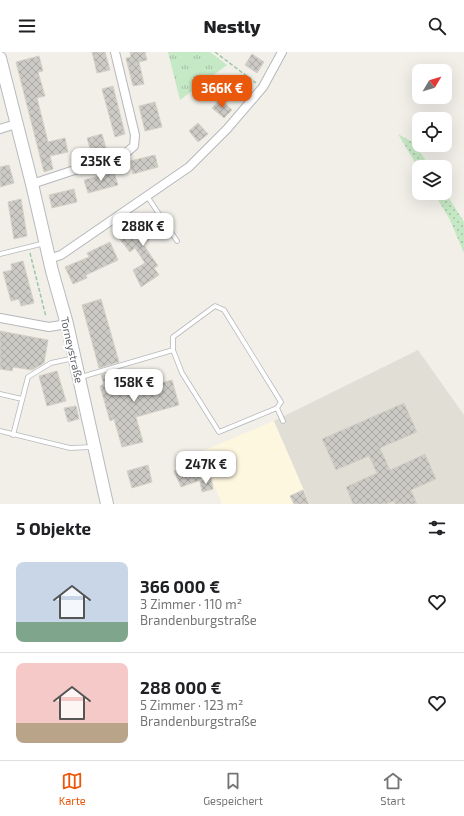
<!DOCTYPE html>
<html lang="de">
<head>
<meta charset="utf-8">
<style>
  body { margin:0; font-family:"Exo 2",sans-serif; background:#f6f6f6; color:#202124; height:100vh; display:flex; flex-direction:column; font-size:15px; white-space:nowrap }
  * { box-sizing:border-box; margin:0 }
  p { font-size:13px; color:#757577 }
  .icon { flex:none; width:22px; height:22px; fill:none; stroke:currentColor; stroke-width:2; stroke-linecap:round; stroke-linejoin:round }
  .map { position:relative; height:452px; overflow:hidden }
  .panel { display:flex; flex-direction:column; background:#fff; flex:1 }
  .panel>* { flex:none }
  .needle { width:26px; rotate:52deg }
  .buttons { position:absolute; left:412px; top:12px; display:grid; gap:8px }
  .buttons a { display:grid; place-items:center; width:40px; height:40px; border-radius:8px; background:#fff; box-shadow:0 4px 16px #0002; font-size:20px }
  .price { position:absolute; translate:-50% -34px; padding:0 9px; border-radius:8px; background:#fff; color:#222; font-size:13px; line-height:26px; filter:drop-shadow(0 1px 2px #0008) }
  .price::after { content:''; position:absolute; left:50%; top:24px; width:12px; height:9px; margin-left:-6px; background:inherit; clip-path:polygon(0 0,100% 0,50% 100%) }
  .price.selected { background:#ea580c; color:#fff }
  ul { padding:0; list-style:none }
  li { display:flex; align-items:center; gap:12px; height:100px; padding:0 16px }
  li+li { border-top:1px solid #e0e0e0 }
  li span { display:grid; place-items:center; flex:none; width:112px; height:80px; border-radius:8px; color:#555 }
  li>.icon { margin-inline-start:auto }
  span .icon { width:48px; height:48px; fill:#fffc; stroke-width:1 }
  li b { font-size:17px }
  h2 { display:flex; justify-content:space-between; align-items:center; height:48px; padding:0 16px; font-size:17px }
  header { display:flex; justify-content:space-between; align-items:center; height:52px; padding:0 16px; background:#fff; font-size:18px; font-weight:800 }
  .dock { display:flex; justify-content:space-around; align-items:center; height:56px; border-top:1px solid #e0e0e0; background:#fff; font-size:11px; color:#757577 }
  .dock a { display:grid; justify-items:center; gap:2px }
  .dock .selected { color:#ea580c }
  .map>svg:first-child { display:block }
</style>
</head>
<body>
<header><svg class="icon" aria-label="menu" viewBox="0 0 24 24"><path d="M4 6h16M4 12h16M4 18h16"/></svg>Nestly<svg class="icon" aria-label="search" viewBox="0 0 24 24"><circle cx="10" cy="10" r="6"/><path d="M15 15l6 6"/></svg></header>
<div class="map">
<svg width="464" height="452" viewBox="0 0 464 452">
  <defs>
    <pattern id="grass-dots" width="8" height="8" patternUnits="userSpaceOnUse"><rect width="8" height="8" fill="#c5e8c5"/><path d="M2 2h.1M6 6h.1" fill="none" stroke="#a3c0a4" stroke-width="1.8" stroke-linecap="round"/></pattern>
    <pattern id="park-tufts" width="24" height="20" patternUnits="userSpaceOnUse"><rect width="24" height="20" fill="#c5e8c5"/><path d="M3 7l-1-3M5 7V3M7 7l1-3M15 17l-1-3M17 17v-4M19 17l1-3" fill="none" stroke="#a3c0a4"/></pattern>
    <pattern id="building-cross-hatch" width="8" height="8" patternUnits="userSpaceOnUse"><rect width="8" height="8" fill="#cccac5"/><path d="M0 0l8 8M0 8l8-8" fill="none" stroke="#a9a8a4"/></pattern>
  </defs>
  <rect width="100%" height="100%" fill="#f1efe8"/>
  <polygon fill="#fef7e0" points="274,369 310,452 222,452 200,400"/>
  <polygon fill="#e1ded6" points="418,298 464,363 464,452 310,452 274,369"/>
  <g fill="url(#grass-dots)">
    <polygon points="398,82 414,91 430,115 419,115 419,117"/>
    <polygon points="445,140 464,170 464,201 450,168 434,141 445,141"/>
  </g>
  <polygon fill="url(#park-tufts)" points="168,0 210,0 227,13 180,48"/>
  <g fill="url(#building-cross-hatch)" stroke="#d6d1c6">
    <polygon points="92,0 105,0 110,18 97,21"/>
    <polygon points="130,0 145,0 147,8 139,10 144,32 133,34 126,6 131,5"/>
    <polygon points="252,2 264,10 257,21 245,13"/>
    <polygon points="39,4 43,19 38,20 45,44 37,46 48,90 65,86 68,100 50,104 53,117 44,120 16,10"/>
    <polygon points="238,27 249,36 241,45 230,36"/>
    <polygon points="113,34 125,82 115,85 102,37"/>
    <polygon points="220,47 232,58 224,66 212,56"/>
    <polygon points="155,50 162,75 145,79 139,54"/>
    <polygon points="198,71 208,82 198,90 189,79"/>
    <polygon points="102,82 106,96 91,100 87,86"/>
    <polygon points="155,103 158,115 133,122 130,109"/>
    <polygon points="9,113 14,131 0,135 0,115"/>
    <polygon points="114,120 118,133 88,141 84,128"/>
    <polygon points="74,137 77,150 52,156 49,143"/>
    <polygon points="21,147 27,184 14,187 8,150"/>
    <polygon points="152,161 164,176 143,192 158,214 154,216 159,223 141,235 133,218 145,211 135,196 130,200 118,185"/>
    <polygon points="110,190 118,208 86,223 87,226 73,232 65,215 89,205 87,201"/>
    <polygon points="23,209 34,251 21,254 19,247 11,249 3,220 12,218 11,212"/>
    <polygon points="101,247 119,310 99,316 82,253"/>
    <polygon points="0,279 48,288 44,311 32,318 13,315 12,319 0,317"/>
    <polygon points="121,317 121,320 131,317 137,338 172,328 179,353 136,365 143,390 122,395 114,367 110,369 100,334 104,332 101,323"/>
    <polygon points="57,319 66,349 47,354 39,324"/>
    <polygon points="404,351 417,380 380,396 390,418 425,402 436,427 411,438 417,452 395,452 394,449 386,452 353,452 346,435 377,421 369,404 336,418 322,387"/>
    <polygon points="76,354 79,367 68,370 64,356"/>
    <polygon points="194,411 201,428 181,435 174,419"/>
    <polygon points="148,413 152,430 132,436 127,419"/>
    <polygon points="211,426 213,437 202,440 200,429"/>
    <polygon points="303,438 309,452 294,452 290,444"/>
  </g>
  <g fill="none" stroke-linecap="round" stroke-linejoin="round">
    <g stroke="#b5b8bc" stroke-width="5.5">
      <g id="lane">
        <polyline points="147,144 177,189"/>
        <polyline points="0,202 45,191"/>
        <polyline points="173,298 173,285 215,254 224,258 281,350 277,356"/>
        <polyline points="81,325 173,298 182,321 219,380 277,356 283,369"/>
        <polyline points="0,342 22,347"/>
        <polyline points="0,379 70,396 92,395"/>
        <polyline points="13,383 28,325 51,311 74,306"/>
      </g>
    </g>
    <g stroke="#b5b8bc" stroke-width="10">
      <g id="street">
        <polyline points="0,77 16,72"/>
        <polyline points="32,132 126,101 134,94 135,83 115,0"/>
        <polyline points="49,207 61,203 189,115 227,77 263,35 282,0"/>
        <polyline points="0,266 49,275 67,272"/>
      </g>
    </g>
    <g stroke="#b6babf" stroke-width="14">
      <polyline id="secondary" points="0,6 32,132 52,219 67,272 107,452"/>
    </g>
    <g stroke="#9cc7a9" stroke-width="1.5" stroke-dasharray="4 2" stroke-linecap="butt">
      <polyline points="215,0 256,31"/>
      <polyline points="30,201 46,265"/>
    </g>
    <use href="#lane" stroke="#fff" stroke-width="4"/>
    <use href="#street" stroke="#fff" stroke-width="8"/>
    <use href="#secondary" stroke="#fff" stroke-width="12"/>
  </g>
  <g text-anchor="middle" stroke-width="4" stroke-linejoin="round" paint-order="stroke">
    <g font-size="11" fill="#5f6368" stroke="#fff">
      <text transform="translate(72 298) rotate(77)" y="4">Torneystraße</text>
    </g>
  </g>
</svg>
<div class="buttons">
<a><svg class="needle" viewBox="-14 -14 28 28"><path d="M0-13l5 13h-10z" fill="#e53935"/><path d="M0 13l5-13h-10z" fill="#757577"/></svg></a>
<a><svg class="icon" aria-label="locate" viewBox="0 0 24 24"><circle cx="12" cy="12" r="6"/><path d="M12 2v4M12 18v4M2 12h4M18 12h4"/></svg></a>
<a><svg class="icon" aria-label="layers" viewBox="0 0 24 24"><path d="M12 4l9 5-9 5-9-5zM3 14l9 5 9-5"/></svg></a>
</div>
<b class="price selected" style="left:222px;top:57px">366K €</b>
<b class="price" style="left:101px;top:130px">235K €</b>
<b class="price" style="left:143px;top:195px">288K €</b>
<b class="price" style="left:134px;top:351px">158K €</b>
<b class="price" style="left:206px;top:433px">247K €</b>
</div>
<section class="panel">
<h2>5 Objekte<svg class="icon" aria-label="filters" viewBox="0 0 24 24"><path d="M4 7h16M4 17h16"/><circle cx="9" cy="7" r="2"/><circle cx="15" cy="17" r="2"/></svg></h2>
<ul>
<li><span style="background:linear-gradient(#c9d6e8 75%,#7fa58c 0)"><svg class="icon" aria-label="home" viewBox="0 0 24 24"><path d="M3 11l9-7 9 7M6 9v11h12V9"/></svg></span><div><b>366 000 €</b><p>3 Zimmer · 110 m²</p><p>Brandenburgstraße</p></div><svg class="icon" aria-label="heart" viewBox="0 0 24 24"><path d="M12 20l-8-8c-3-5 5-10 8-4 3-6 11-1 8 4z"/></svg></li>
<li><span style="background:linear-gradient(#f6c9c9 75%,#b9a48a 0)"><svg class="icon" aria-label="home" viewBox="0 0 24 24"><path d="M3 11l9-7 9 7M6 9v11h12V9"/></svg></span><div><b>288 000 €</b><p>5 Zimmer · 123 m²</p><p>Brandenburgstraße</p></div><svg class="icon" aria-label="heart" viewBox="0 0 24 24"><path d="M12 20l-8-8c-3-5 5-10 8-4 3-6 11-1 8 4z"/></svg></li>
</ul>
</section>
<nav class="dock">
<a class="selected"><svg class="icon" aria-label="map" viewBox="0 0 24 24"><path d="M3 6l6-2 6 2 6-2v14l-6 2-6-2-6 2zM9 4v14M15 6v14"/></svg>Karte</a>
<a><svg class="icon" aria-label="saved" viewBox="0 0 24 24"><path d="M7 4h10v16l-5-4-5 4z"/></svg>Gespeichert</a>
<a><svg class="icon" aria-label="home" viewBox="0 0 24 24"><path d="M3 11l9-7 9 7M6 9v11h12V9"/></svg>Start</a>
</nav>
</body>
</html>
